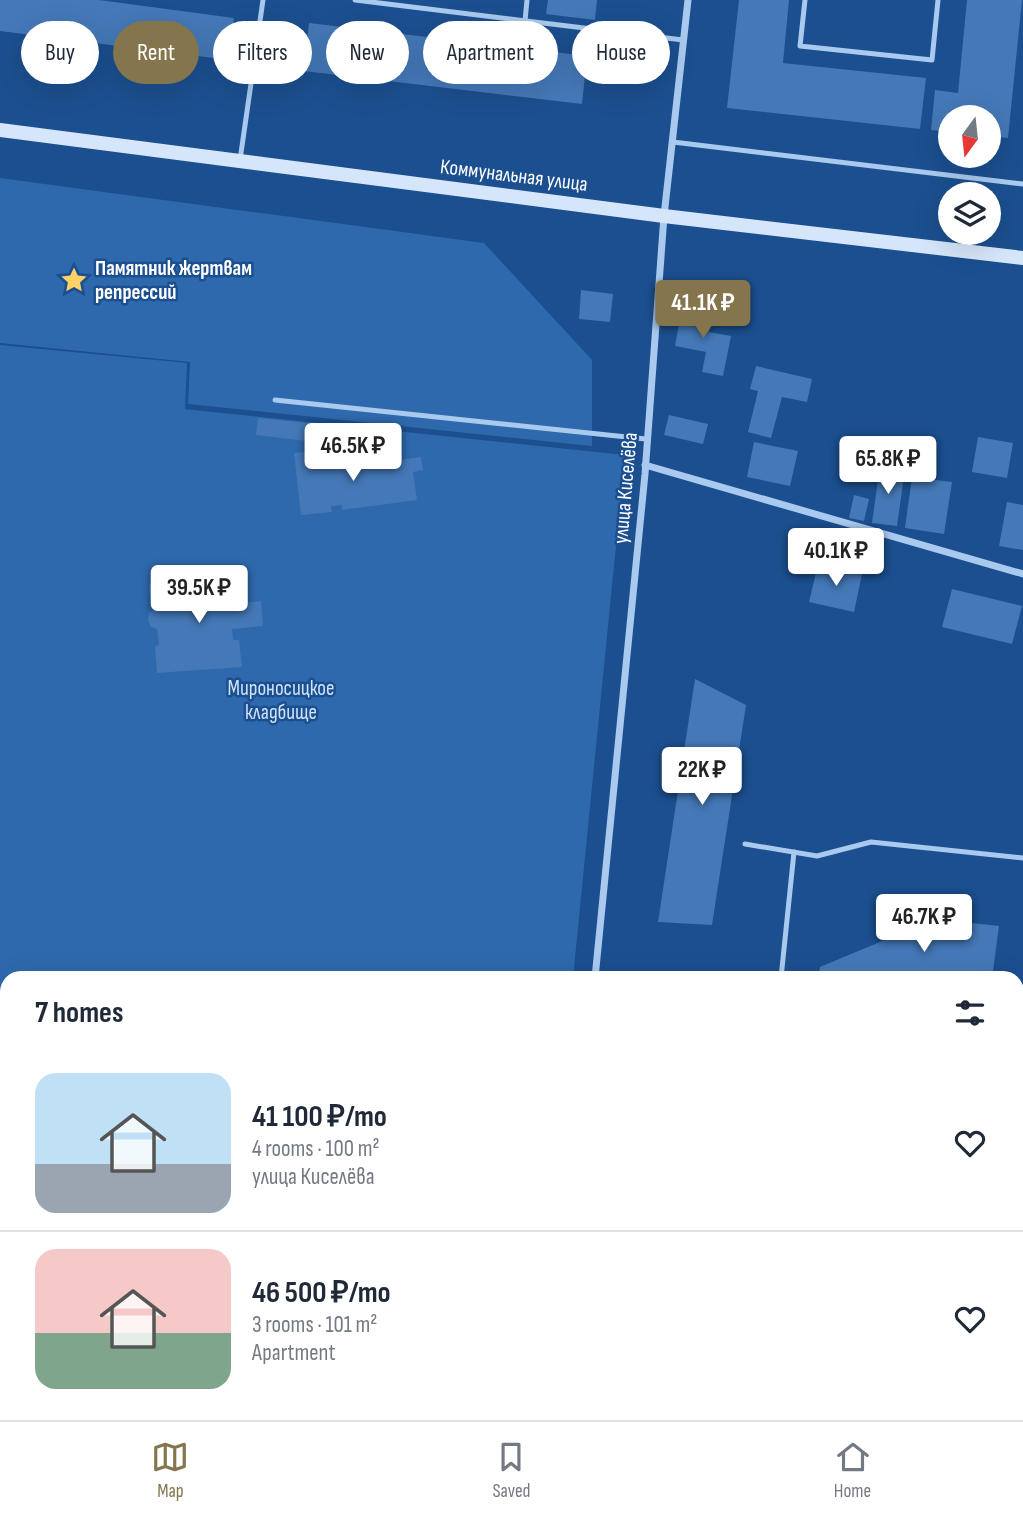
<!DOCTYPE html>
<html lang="en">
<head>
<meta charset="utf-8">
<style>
  body { margin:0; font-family:"Sofia Sans Condensed",sans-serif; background:#f6f6f7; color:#1f2937; height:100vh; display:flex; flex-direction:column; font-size:26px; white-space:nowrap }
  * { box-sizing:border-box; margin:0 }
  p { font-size:23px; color:#747a83 }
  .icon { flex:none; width:38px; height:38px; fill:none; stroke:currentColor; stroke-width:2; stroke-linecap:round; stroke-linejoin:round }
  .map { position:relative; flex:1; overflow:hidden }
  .details { position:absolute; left:0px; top:971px; width:1024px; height:450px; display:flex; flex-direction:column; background:#fff; border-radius:21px 21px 0 0; box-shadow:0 7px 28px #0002 }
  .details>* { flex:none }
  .top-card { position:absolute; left:21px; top:21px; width:982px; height:63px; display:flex; gap:14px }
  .needle { width:46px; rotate:195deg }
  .fabs { position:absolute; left:938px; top:105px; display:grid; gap:14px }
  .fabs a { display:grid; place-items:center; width:63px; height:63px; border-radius:50%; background:#fff; box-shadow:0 7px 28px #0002; font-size:35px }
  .price { position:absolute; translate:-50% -60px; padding:0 16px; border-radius:7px; background:#fff; color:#222; font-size:23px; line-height:46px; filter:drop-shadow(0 2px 4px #0008) }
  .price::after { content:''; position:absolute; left:50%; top:42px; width:21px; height:16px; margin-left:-10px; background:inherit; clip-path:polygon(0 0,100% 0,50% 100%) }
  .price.selected { background:#84754c; color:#fff }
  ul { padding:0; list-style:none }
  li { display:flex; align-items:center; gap:21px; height:175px; padding:0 35px }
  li+li { border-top:2px solid #e0e1e3 }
  li span { display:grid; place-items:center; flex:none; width:196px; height:140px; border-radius:21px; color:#555 }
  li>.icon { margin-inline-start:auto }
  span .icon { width:84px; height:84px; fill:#fffc; stroke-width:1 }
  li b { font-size:30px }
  h2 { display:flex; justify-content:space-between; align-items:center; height:84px; padding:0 35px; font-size:30px }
  .pill { padding:0 24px; border-radius:32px; background:#fff; box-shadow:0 7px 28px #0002; font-size:24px; line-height:63px }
  .pill.selected { background:#84754c; color:#fff }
  .tab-bar { display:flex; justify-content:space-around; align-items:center; height:98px; border-top:2px solid #e0e1e3; background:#fff; font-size:19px; color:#747a83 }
  .tab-bar a { display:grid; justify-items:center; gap:4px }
  .tab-bar .selected { color:#84754c }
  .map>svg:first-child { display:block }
</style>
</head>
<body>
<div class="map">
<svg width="1023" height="1420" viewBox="0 0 1023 1420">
  <rect width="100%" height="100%" fill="#1b4f8f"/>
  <g fill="#2e69ad">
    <polygon points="0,178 484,243 592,360 592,446 188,404 190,362 0,343"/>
    <polygon points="0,345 187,363 185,409 625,455 573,978 7,978 7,1414 529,1414 528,1420 0,1420"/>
  </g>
  <g fill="#4478b7">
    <polygon points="0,0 99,0 234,18 229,60 0,31"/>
    <polygon points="548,0 597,0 595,20 546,14"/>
    <polygon points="739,0 789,0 783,63 926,78 920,129 727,108"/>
    <polygon points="967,0 1022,0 1008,138 989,136 989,117 950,117 950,132 931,130 935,90 958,93"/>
    <polygon points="309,23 587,56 582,104 304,71"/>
    <polygon points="581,290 613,294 610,322 579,319"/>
    <polygon points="682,308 713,314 709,332 731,336 723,376 702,372 706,352 675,346"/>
    <polygon points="756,366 812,379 807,402 782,397 771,438 748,432 758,391 750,389"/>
    <polygon points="669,415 708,424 703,444 664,435"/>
    <polygon points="258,418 316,424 314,442 256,435"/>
    <polygon points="978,437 1013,443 1007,478 972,472"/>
    <polygon points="754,442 798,451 790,486 747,477"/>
    <polygon points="326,450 328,469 421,457 423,470 413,472 417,500 342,510 342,505 331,506 332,512 301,515 294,453"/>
    <polygon points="880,465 905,469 897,526 872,523"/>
    <polygon points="912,477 952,482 944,534 905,528"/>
    <polygon points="854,495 869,499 864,521 849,518"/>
    <polygon points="1007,502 1023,505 1023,550 999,546"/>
    <polygon points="818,564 862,574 854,612 809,602"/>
    <polygon points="229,578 232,604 261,601 263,626 232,629 233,640 239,640 242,667 157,673 155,646 159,645 157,629 151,627 148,620 149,613 156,609 155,595 150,595 149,584"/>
    <polygon points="952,589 1022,606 1012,644 942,627"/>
    <polygon points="695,679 746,705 712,925 658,922"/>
    <polygon points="935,919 999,926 992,978 818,978 820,967"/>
  </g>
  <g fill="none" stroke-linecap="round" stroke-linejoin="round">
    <g stroke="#a9c9ee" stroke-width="5">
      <polyline points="355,0 683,40"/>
      <polyline points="805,0 800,46 932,60 938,0"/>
      <polyline points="525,21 527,0"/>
      <polyline points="673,142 1023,184"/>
      <polyline points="240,160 263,0"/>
      <polyline points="275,400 646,439"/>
      <polyline points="745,844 817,856 871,842 1023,858"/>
      <polyline points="781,978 794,852"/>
      <polyline points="1017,1050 1023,1050"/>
      <polyline points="1017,1156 1023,1104"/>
      <polyline points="890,1414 934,1420"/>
      <polyline points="983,1420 984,1414"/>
    </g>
    <g stroke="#a9c9ee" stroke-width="7">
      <polyline points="645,465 1023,574"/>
      <polyline points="595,978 645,474 664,216 688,0"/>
      <polyline points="553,1420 554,1414"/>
    </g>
    <polyline stroke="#d6e6fa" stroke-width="14" points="0,130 664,216 1023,258"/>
  </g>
  <defs>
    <g id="sight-bare" transform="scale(2.1)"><path d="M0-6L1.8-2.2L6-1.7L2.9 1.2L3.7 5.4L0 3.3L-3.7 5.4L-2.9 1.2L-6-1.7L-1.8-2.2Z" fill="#ffd166" stroke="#1b4f8f" stroke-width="2.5" paint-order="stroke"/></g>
  </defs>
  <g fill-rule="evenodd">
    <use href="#sight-bare" x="74" y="280"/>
  </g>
  <g text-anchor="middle" stroke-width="5" stroke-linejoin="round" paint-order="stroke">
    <g font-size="21" fill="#fff" stroke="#1b4f8f">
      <text transform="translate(514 175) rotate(7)" y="7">Коммунальная улица</text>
      <text transform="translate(625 488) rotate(-85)" y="7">улица Киселёва</text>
    </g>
    <g font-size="21" font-weight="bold" fill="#fff" stroke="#1b4f8f" text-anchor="start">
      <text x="95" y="275">Памятник жертвам<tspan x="95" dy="24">репрессий</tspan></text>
    </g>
    <g font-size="21" fill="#cfe3fa" stroke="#1b4f8f">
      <text x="281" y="695">Мироносицкое<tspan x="281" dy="24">кладбище</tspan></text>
    </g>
  </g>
</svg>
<div class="fabs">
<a><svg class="needle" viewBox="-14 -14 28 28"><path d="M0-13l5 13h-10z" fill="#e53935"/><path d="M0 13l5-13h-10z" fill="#747a83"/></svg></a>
<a><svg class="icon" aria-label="layers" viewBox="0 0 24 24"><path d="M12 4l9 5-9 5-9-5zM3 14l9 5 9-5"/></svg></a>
</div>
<b class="price selected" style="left:703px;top:340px">41.1K ₽</b>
<b class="price" style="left:353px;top:483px">46.5K ₽</b>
<b class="price" style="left:888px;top:496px">65.8K ₽</b>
<b class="price" style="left:836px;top:588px">40.1K ₽</b>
<b class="price" style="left:199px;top:625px">39.5K ₽</b>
<b class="price" style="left:702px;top:807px">22K ₽</b>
<b class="price" style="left:924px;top:954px">46.7K ₽</b>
<div class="top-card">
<a class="pill">Buy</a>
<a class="pill selected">Rent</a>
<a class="pill">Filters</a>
<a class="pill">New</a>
<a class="pill">Apartment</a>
<a class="pill">House</a>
</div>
<section class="details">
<h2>7 homes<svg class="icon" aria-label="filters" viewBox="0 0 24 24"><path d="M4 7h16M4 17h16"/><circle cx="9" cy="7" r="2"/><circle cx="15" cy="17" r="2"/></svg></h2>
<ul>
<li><span style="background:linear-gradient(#bfe0f5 65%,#9aa5b1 0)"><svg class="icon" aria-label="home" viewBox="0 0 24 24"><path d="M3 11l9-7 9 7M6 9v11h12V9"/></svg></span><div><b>41 100 ₽/mo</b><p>4 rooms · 100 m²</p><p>улица Киселёва</p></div><svg class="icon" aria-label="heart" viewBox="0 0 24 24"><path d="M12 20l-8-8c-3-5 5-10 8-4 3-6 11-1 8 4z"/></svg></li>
<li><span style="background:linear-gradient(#f6c9c9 60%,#7fa58c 0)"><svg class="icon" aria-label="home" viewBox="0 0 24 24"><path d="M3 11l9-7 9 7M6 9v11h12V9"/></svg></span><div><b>46 500 ₽/mo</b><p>3 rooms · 101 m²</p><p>Apartment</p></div><svg class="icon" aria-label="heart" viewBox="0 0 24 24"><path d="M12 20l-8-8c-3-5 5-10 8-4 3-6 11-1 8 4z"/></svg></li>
</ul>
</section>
</div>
<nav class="tab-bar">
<a class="selected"><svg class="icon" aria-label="map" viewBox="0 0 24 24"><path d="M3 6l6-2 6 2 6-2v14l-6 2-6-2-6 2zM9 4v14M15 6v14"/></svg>Map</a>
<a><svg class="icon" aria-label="saved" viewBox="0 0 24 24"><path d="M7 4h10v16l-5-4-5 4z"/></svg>Saved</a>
<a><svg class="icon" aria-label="home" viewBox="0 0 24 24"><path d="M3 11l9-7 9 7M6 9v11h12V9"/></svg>Home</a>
</nav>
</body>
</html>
